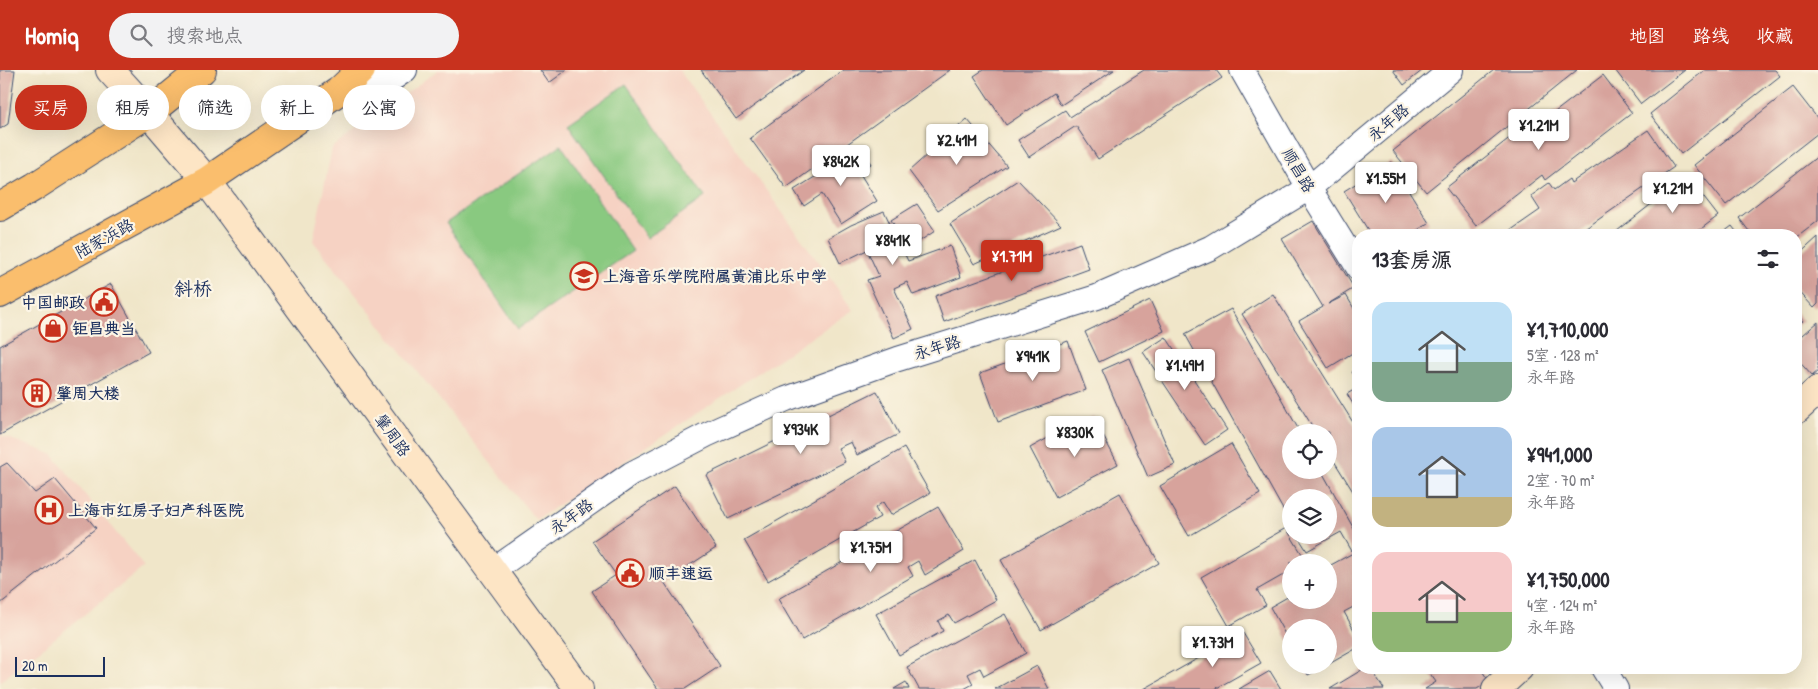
<!DOCTYPE html>
<html lang="zh">
<head>
<meta charset="utf-8">
<style>
  body { margin:0; font-family:"Patrick Hand","LXGW WenKai TC",sans-serif; background:#f2f2f3; color:#2b2b33; height:100vh; display:flex; flex-direction:column; font-size:19px; white-space:nowrap }
  * { box-sizing:border-box; margin:0 }
  p { font-size:16px; color:#7c7c81 }
  .icon { flex:none; width:28px; height:28px; fill:none; stroke:currentColor; stroke-width:2; stroke-linecap:round; stroke-linejoin:round }
  .map { position:relative; flex:1; overflow:hidden }
  .side { position:absolute; left:1352px; top:159px; width:450px; height:445px; display:flex; flex-direction:column; background:#fff; border-radius:20px; box-shadow:0 5px 20px #0002 }
  .side>* { flex:none }
  .banner { position:absolute; left:15px; top:15px; width:475px; height:45px; display:flex; gap:10px }
  .tools { position:absolute; left:1282px; top:354px; display:grid; gap:10px }
  .tools a { display:grid; place-items:center; width:55px; height:55px; border-radius:50%; background:#fff; box-shadow:0 5px 20px #0002; font-size:25px }
  .scale { position:absolute; left:15px; bottom:12px; width:90px; box-sizing:border-box; padding-left:5px; border:2px solid #1b2f5e; border-top:0; font-size:14px; line-height:18px; white-space:nowrap; color:#1b2f5e; -webkit-text-stroke:4px #fcf5e5; paint-order:stroke }
  .price { position:absolute; translate:-50% -42px; padding:0 11px; border-radius:5px; background:#fff; color:#222; font-size:16px; line-height:32px; filter:drop-shadow(0 1px 2px #0008) }
  .price::after { content:''; position:absolute; left:50%; top:30px; width:15px; height:11px; margin-left:-8px; background:inherit; clip-path:polygon(0 0,100% 0,50% 100%) }
  .price.active { background:#c8321e; color:#fff }
  ul { padding:0; list-style:none }
  li { display:flex; align-items:center; gap:15px; height:125px; padding:0 20px }
  li span { display:grid; place-items:center; flex:none; width:140px; height:100px; border-radius:15px; color:#555 }
  li>.icon { margin-inline-start:auto }
  span .icon { width:60px; height:60px; fill:#fffc; stroke-width:1 }
  li b { font-size:21px }
  h2 { display:flex; justify-content:space-between; align-items:center; height:60px; padding:0 20px; font-size:21px }
  .pill { padding:0 18px; border-radius:22px; background:#fff; box-shadow:0 5px 20px #0002; font-size:18px; line-height:45px }
  .pill.active { background:#c8321e; color:#fff }
  header { display:flex; align-items:center; gap:30px; box-sizing:border-box; height:70px; padding:0 25px; background:#c8321e; color:#fff }
  header strong { font-size:24px }
  nav { display:flex; gap:28px; margin-inline-start:auto; font-size:18px }
  .search { width:350px; height:45px; background:#f2f2f3; display:flex; align-items:center; gap:12px; box-sizing:border-box; padding:0 18px; border-radius:28px; color:#7c7c81; font-size:19px }
  .map>svg:first-child { display:block }
</style>
</head>
<body>
<header>
<strong>Homiq</strong>
<div class="search"><svg class="icon" aria-label="search" viewBox="0 0 24 24"><circle cx="10" cy="10" r="6"/><path d="M15 15l6 6"/></svg>搜索地点</div>
<nav><a>地图</a><a>路线</a><a>收藏</a></nav>
</header>
<div class="map">
<svg width="1818" height="619" viewBox="0 0 1818 619">
  <rect width="100%" height="100%" fill="#fcf5e5"/>
  <filter id="ink" filterUnits="userSpaceOnUse"><feTurbulence type="fractalNoise" baseFrequency=".02" numOctaves="2"/><feDisplacementMap in="SourceGraphic" scale="10" xChannelSelector="R" yChannelSelector="G"/><feConvolveMatrix kernelMatrix="1 2 1 2 8 2 1 2 1" color-interpolation-filters="sRGB"/></filter>
  <filter id="wash" filterUnits="userSpaceOnUse"><feTurbulence type="fractalNoise" baseFrequency=".0096" numOctaves="4" result="noise"/><feDisplacementMap in="SourceGraphic" scale="20" xChannelSelector="R" yChannelSelector="G"/><feGaussianBlur stdDeviation="1.12" result="paint"/><feColorMatrix in="noise" values="0 0 0 0 0 0 0 0 0 0 0 0 0 0 0 0 0 1.4 0 .05"/><feComposite in="paint" operator="in"/></filter>
  <g filter="url(#wash)">
    <rect width="100%" height="100%" fill="#f0e6c9"/>
    <g fill="#f6d2c3">
      <polygon points="438,0 540,0 549,13 567,0 679,0 853,240 536,450 313,171 332,78"/>
      <polygon points="0,365 52,384 144,497 0,612"/>
    </g>
    <g fill="#89c980" stroke="#527c6f">
      <polygon points="626,14 705,127 647,168 568,54"/>
      <polygon points="561,75 633,181 518,259 446,153"/>
    </g>
    <g id="blocks">
      <g fill="#d7a39c">
        <polygon points="0,0 15,0 8,54 0,59"/>
        <polygon points="540,0 567,0 549,13"/>
        <polygon points="701,0 804,0 736,49"/>
        <polygon points="844,0 950,0 786,118 750,68"/>
        <polygon points="983,0 1114,0 1061,35 1054,23 1006,55 974,6"/>
        <polygon points="1144,0 1216,0 1222,8 1098,89 1076,56 1029,87 1018,70 1065,40 1070,47"/>
        <polygon points="1393,0 1423,0 1404,15"/>
        <polygon points="1494,0 1577,0 1426,122 1393,81"/>
        <polygon points="1615,0 1685,0 1641,34"/>
        <polygon points="1705,0 1775,0 1780,6 1681,84 1650,44"/>
        <polygon points="1603,5 1632,43 1545,110 1542,105 1476,156 1446,118 1512,66 1516,72"/>
        <polygon points="1793,17 1818,49 1818,63 1726,135 1694,95"/>
        <polygon points="967,49 1007,96 938,140 909,101"/>
        <polygon points="1648,60 1674,97 1579,163 1580,165 1504,165 1540,140 1531,126 1549,113 1554,120 1569,109 1571,113"/>
        <polygon points="861,78 871,94 859,102 877,131 841,154 822,124 804,136 794,120"/>
        <polygon points="1818,86 1818,151 1796,168 1796,165 1752,165 1739,148"/>
        <polygon points="1391,92 1429,153 1409,165 1371,165 1344,121"/>
        <polygon points="1687,106 1718,146 1693,165 1612,165"/>
        <polygon points="1018,110 1061,155 974,194 950,154"/>
        <polygon points="917,134 935,161 909,178 891,150"/>
        <polygon points="884,141 908,191 950,176 961,207 913,225 907,212 894,218 913,259 894,268 867,210 879,206 867,180 840,193 828,168 851,155"/>
        <polygon points="1313,151 1354,218 1328,234 1346,225 1359,247 1359,279 1328,298 1299,251 1323,237 1282,169"/>
        <polygon points="1732,156 1739,165 1720,165"/>
        <polygon points="1818,167 1818,234 1814,238 1796,218 1796,187"/>
        <polygon points="1080,173 1089,199 944,252 935,226"/>
        <polygon points="111,214 149,282 0,365 0,276"/>
        <polygon points="1273,224 1359,362 1359,431 1329,383 1329,362 1316,362 1242,244"/>
        <polygon points="1150,230 1164,261 1099,292 1085,262"/>
        <polygon points="1231,239 1300,362 1291,362 1291,400 1321,400 1359,468 1359,534 1344,542 1359,569 1359,577 1329,594 1329,558 1291,558 1291,575 1270,537 1291,525 1291,530 1329,530 1329,496 1353,483 1341,462 1307,481 1297,465 1329,465 1329,428 1291,428 1291,454 1185,264"/>
        <polygon points="1796,243 1803,251 1796,256"/>
        <polygon points="1818,252 1818,301 1812,306 1796,288 1796,271"/>
        <polygon points="1166,267 1227,360 1205,375 1143,282"/>
        <polygon points="1068,271 1086,320 998,352 980,303"/>
        <polygon points="1129,288 1175,395 1148,407 1102,300"/>
        <polygon points="1359,298 1359,313 1352,302"/>
        <polygon points="1359,317 1359,344 1347,324"/>
        <polygon points="877,321 899,364 857,385 851,372 838,378 845,392 728,449 706,405"/>
        <polygon points="1093,347 1118,394 1056,427 1030,378 1048,368 1053,377 1070,368 1067,361"/>
        <polygon points="1231,374 1260,424 1189,466 1160,416"/>
        <polygon points="904,378 930,423 891,445 883,432 875,438 880,447 768,511 744,470"/>
        <polygon points="7,393 35,423 55,409 96,458 0,534 0,397"/>
        <polygon points="675,416 716,478 664,512 720,596 685,619 658,619 592,521 616,505 592,471"/>
        <polygon points="1120,423 1159,493 1041,560 1001,490"/>
        <polygon points="938,437 964,481 925,505 918,491 908,497 913,506 802,570 778,529"/>
        <polygon points="1286,458 1307,492 1291,492 1291,516 1285,504 1257,520 1266,535 1229,556 1201,507"/>
        <polygon points="975,490 996,530 954,553 949,545 938,551 943,561 899,585 876,544"/>
        <polygon points="1005,544 1026,583 984,606 980,598 968,604 973,614 964,619 919,619 907,597"/>
        <polygon points="1243,563 1261,593 1215,619 1144,619"/>
        <polygon points="1303,595 1327,595 1308,605"/>
        <polygon points="1037,596 1049,619 995,619"/>
        <polygon points="1365,598 1371,598 1384,619 1330,619"/>
        <polygon points="1426,598 1480,598 1489,611 1477,619 1425,619 1436,612"/>
        <polygon points="1270,601 1281,619 1239,619"/>
        <polygon points="906,612 909,619 894,619"/>
      </g>
    </g>
  </g>
  <g filter="url(#ink)">
    <use href="#blocks" fill-opacity="0" stroke="#3b4a6e" stroke-width="1"/>
    <g fill="none" stroke-linecap="round" stroke-linejoin="round">
      <g stroke="#3b4a6e" stroke-width="26">
        <g id="street">
          <polyline points="1242,0 1309,118 1359,199"/>
          <polyline points="339,21 395,7 405,0"/>
          <polyline points="492,501 631,404 706,365 786,329 898,289 1097,227 1210,178 1309,118 1451,0"/>
          <polyline points="1603,598 1616,619"/>
        </g>
      </g>
      <g stroke="#3b4a6e" stroke-width="30">
        <g id="secondary">
          <polyline points="110,0 149,43 207,111 579,619"/>
          <polyline points="1796,340 1818,320"/>
          <polyline points="1496,619 1519,598"/>
        </g>
      </g>
      <g stroke="#3b4a6e" stroke-width="30">
        <g id="primary">
          <polyline points="0,137 34,117 149,43 202,0"/>
          <polyline points="0,224 207,111 339,21 361,0"/>
        </g>
      </g>
      <use href="#street" stroke="#fff" stroke-width="24"/>
      <use href="#secondary" stroke="#fde5c5" stroke-width="28"/>
      <use href="#primary" stroke="#fabe6d" stroke-width="28"/>
    </g>
  </g>
  <defs>
    <g id="school-ring" transform="scale(1.4375)"><circle r="9.5" fill="#fcf5e5" stroke="#c8321e" stroke-width="1.5"/><path d="M0-5L7-2L0 1L-7-2ZM-4 1L0 2.5L4 1V4Q0 6-4 4Z" fill="#c8321e"/></g>
    <g id="civic-ring" transform="scale(1.4375)"><circle r="9.5" fill="#fcf5e5" stroke="#c8321e" stroke-width="1.5"/><path d="M-.6-6.5H3V-4.5H.6V-3L4-1V1h2V6H-6V1h2V-1L-.6-3ZM-1.2 2.5V6h2.4V2.5Z" fill="#c8321e"/></g>
    <g id="shop-ring" transform="scale(1.4375)"><circle r="9.5" fill="#fcf5e5" stroke="#c8321e" stroke-width="1.5"/><path d="M-5-2.5h2.3a2.7 3.5 0 0 1 5.4 0H5L5.5 6h-11ZM-1.5-2.5h3a1.5 2.3 0 0 0-3 0Z" fill="#c8321e"/></g>
    <g id="building-ring" transform="scale(1.4375)"><circle r="9.5" fill="#fcf5e5" stroke="#c8321e" stroke-width="1.5"/><path d="M-4-6H4V6H1V3H-1V6H-4ZM-2.5-4.3h1.7v1.8h-1.7ZM.8-4.3h1.7v1.8H.8ZM-2.5-1h1.7V.8h-1.7ZM.8-1h1.7V.8H.8Z" fill="#c8321e"/></g>
    <g id="hospital-ring" transform="scale(1.4375)"><circle r="9.5" fill="#fcf5e5" stroke="#c8321e" stroke-width="1.5"/><path d="M-5-5h3v3.5h4V-5h3V5h-3V1.5h-4V5h-3Z" fill="#c8321e"/></g>
  </defs>
  <g fill-rule="evenodd">
    <use href="#school-ring" x="584" y="206"/>
    <use href="#civic-ring" x="104" y="232"/>
    <use href="#shop-ring" x="53" y="258"/>
    <use href="#building-ring" x="37" y="323"/>
    <use href="#hospital-ring" x="49" y="440"/>
    <use href="#civic-ring" x="630" y="503"/>
  </g>
  <g text-anchor="middle" stroke-width="4.5" stroke-linejoin="round" paint-order="stroke">
    <g font-size="16" fill="#1b2f5e" stroke="#fcf5e5">
      <text transform="translate(1388 52) rotate(-40)" y="6">永年路</text>
      <text transform="translate(1299 100) rotate(60)" y="6">顺昌路</text>
      <text transform="translate(104 168) rotate(-29)" y="6">陆家浜路</text>
      <text transform="translate(937 277) rotate(-17)" y="6">永年路</text>
      <text transform="translate(393 365) rotate(54)" y="6">肇周路</text>
      <text transform="translate(571 446) rotate(-35)" y="6">永年路</text>
    </g>
    <g font-size="16" font-weight="bold" fill="#1b2f5e" stroke="#fcf5e5" text-anchor="start">
      <text x="603" y="212">上海音乐学院附属黄浦比乐中学</text>
      <text x="85" y="238" text-anchor="end">中国邮政</text>
      <text x="72" y="264">钜昌典当</text>
      <text x="56" y="329">肇周大楼</text>
      <text x="68" y="446">上海市红房子妇产科医院</text>
      <text x="649" y="509">顺丰速运</text>
    </g>
    <g font-size="19" fill="#1b2f5e" stroke="#fcf5e5">
      <text x="193" y="225">斜桥</text>
    </g>
  </g>
</svg>
<div class="tools">
<a><svg class="icon" aria-label="locate" viewBox="0 0 24 24"><circle cx="12" cy="12" r="6"/><path d="M12 2v4M12 18v4M2 12h4M18 12h4"/></svg></a>
<a><svg class="icon" aria-label="layers" viewBox="0 0 24 24"><path d="M12 4l9 5-9 5-9-5zM3 14l9 5 9-5"/></svg></a>
<a>+</a>
<a>−</a>
</div>
<div class="scale">20 m</div>
<b class="price" style="left:1539px;top:81px">¥1.21M</b>
<b class="price" style="left:957px;top:96px">¥2.41M</b>
<b class="price" style="left:841px;top:117px">¥842K</b>
<b class="price" style="left:1386px;top:134px">¥1.55M</b>
<b class="price" style="left:1673px;top:144px">¥1.21M</b>
<b class="price" style="left:893px;top:196px">¥841K</b>
<b class="price active" style="left:1012px;top:212px">¥1.71M</b>
<b class="price" style="left:1033px;top:312px">¥941K</b>
<b class="price" style="left:1185px;top:321px">¥1.49M</b>
<b class="price" style="left:801px;top:385px">¥934K</b>
<b class="price" style="left:1075px;top:388px">¥830K</b>
<b class="price" style="left:871px;top:503px">¥1.75M</b>
<b class="price" style="left:1213px;top:598px">¥1.73M</b>
<div class="banner">
<a class="pill active">买房</a>
<a class="pill">租房</a>
<a class="pill">筛选</a>
<a class="pill">新上</a>
<a class="pill">公寓</a>
</div>
<section class="side">
<h2>13套房源<svg class="icon" aria-label="filters" viewBox="0 0 24 24"><path d="M4 7h16M4 17h16"/><circle cx="9" cy="7" r="2"/><circle cx="15" cy="17" r="2"/></svg></h2>
<ul>
<li><span style="background:linear-gradient(#bfe0f5 60%,#7fa58c 0)"><svg class="icon" aria-label="home" viewBox="0 0 24 24"><path d="M3 11l9-7 9 7M6 9v11h12V9"/></svg></span><div><b>¥1,710,000</b><p>5室 · 128 m²</p><p>永年路</p></div></li>
<li><span style="background:linear-gradient(#a9c7e8 70%,#c2b280 0)"><svg class="icon" aria-label="home" viewBox="0 0 24 24"><path d="M3 11l9-7 9 7M6 9v11h12V9"/></svg></span><div><b>¥941,000</b><p>2室 · 70 m²</p><p>永年路</p></div></li>
<li><span style="background:linear-gradient(#f6c9c9 60%,#8fb573 0)"><svg class="icon" aria-label="home" viewBox="0 0 24 24"><path d="M3 11l9-7 9 7M6 9v11h12V9"/></svg></span><div><b>¥1,750,000</b><p>4室 · 124 m²</p><p>永年路</p></div></li>
</ul>
</section>
</div>
</body>
</html>
